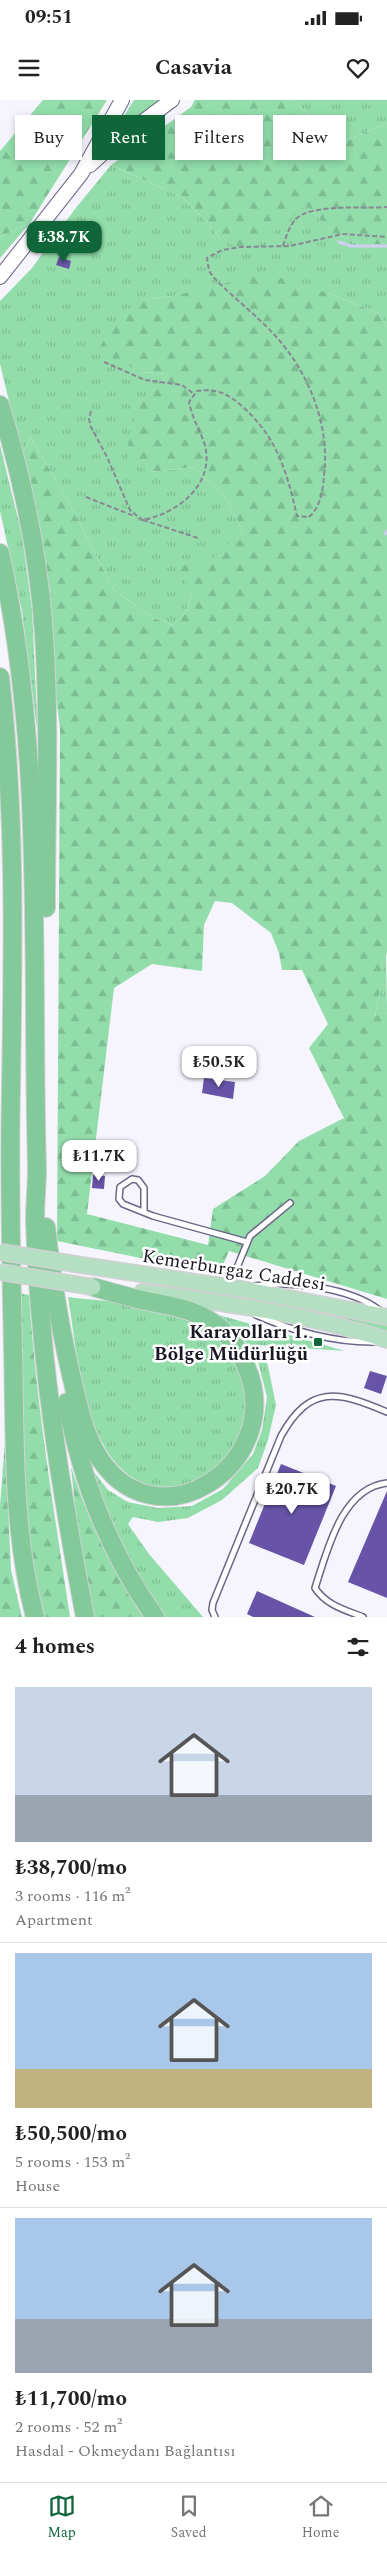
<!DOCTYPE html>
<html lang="en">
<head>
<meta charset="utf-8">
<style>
  body { margin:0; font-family:Spectral,serif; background:#f2f2f2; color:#222; height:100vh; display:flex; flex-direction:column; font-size:19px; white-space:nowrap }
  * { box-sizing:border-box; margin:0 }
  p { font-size:16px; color:#767676 }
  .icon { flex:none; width:28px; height:28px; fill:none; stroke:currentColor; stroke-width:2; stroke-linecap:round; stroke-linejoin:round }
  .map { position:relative; height:1517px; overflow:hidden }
  .side { display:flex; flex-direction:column; background:#fff; flex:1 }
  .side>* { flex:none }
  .hud { position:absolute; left:15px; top:15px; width:358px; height:45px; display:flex; gap:10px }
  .price { position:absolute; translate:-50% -42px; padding:0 11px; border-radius:10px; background:#fff; color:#222; font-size:16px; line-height:32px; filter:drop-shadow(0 1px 2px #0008) }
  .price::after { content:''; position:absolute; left:50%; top:30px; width:15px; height:11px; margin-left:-8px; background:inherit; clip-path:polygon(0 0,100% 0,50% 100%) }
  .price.on { background:#0f6638; color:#fff }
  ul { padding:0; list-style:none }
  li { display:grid; align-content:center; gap:10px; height:265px; padding:0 15px }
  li+li { border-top:1px solid #e0e0e0 }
  li span { display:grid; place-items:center; height:155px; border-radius:0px; color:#555 }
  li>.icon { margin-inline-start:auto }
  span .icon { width:90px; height:90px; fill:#fffc; stroke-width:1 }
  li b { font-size:21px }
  h2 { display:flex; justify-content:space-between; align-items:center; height:60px; padding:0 15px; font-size:21px }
  .pill { padding:0 18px; border-radius:0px; background:#fff; box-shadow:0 2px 8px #0003; font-size:18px; line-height:45px }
  .pill.on { background:#0f6638; color:#fff }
  .status { display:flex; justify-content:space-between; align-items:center; height:35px; padding:0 25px; background:#fff; direction:ltr }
  .status svg { height:14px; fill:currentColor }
  header { display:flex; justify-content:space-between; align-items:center; height:65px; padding:0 15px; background:#fff; font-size:22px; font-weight:700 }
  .tabs { display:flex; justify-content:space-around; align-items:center; height:70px; border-top:1px solid #e0e0e0; background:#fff; font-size:14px; color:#767676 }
  .tabs a { display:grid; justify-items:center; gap:2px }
  .tabs .on { color:#0f6638 }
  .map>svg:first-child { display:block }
</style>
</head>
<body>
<div class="status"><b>09:51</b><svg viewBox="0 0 49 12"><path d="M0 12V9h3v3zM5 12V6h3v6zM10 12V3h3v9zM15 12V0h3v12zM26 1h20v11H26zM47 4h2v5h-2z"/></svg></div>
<header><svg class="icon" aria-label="menu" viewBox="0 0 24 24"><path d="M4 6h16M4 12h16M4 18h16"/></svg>Casavia<svg class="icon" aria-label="heart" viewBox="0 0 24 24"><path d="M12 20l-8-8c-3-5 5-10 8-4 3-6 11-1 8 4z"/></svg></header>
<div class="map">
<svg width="387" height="1517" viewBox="0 0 387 1517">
  <defs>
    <pattern id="grass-tufts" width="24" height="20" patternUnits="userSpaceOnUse" patternTransform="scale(1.25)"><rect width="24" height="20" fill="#92ddaa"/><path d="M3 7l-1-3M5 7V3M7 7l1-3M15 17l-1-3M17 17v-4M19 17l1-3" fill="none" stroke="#7dbd92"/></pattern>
    <pattern id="forest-firs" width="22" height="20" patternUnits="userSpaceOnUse" patternTransform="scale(1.25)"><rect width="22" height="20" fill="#92ddaa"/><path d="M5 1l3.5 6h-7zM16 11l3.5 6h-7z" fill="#7dbd92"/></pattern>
  </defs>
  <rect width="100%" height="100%" fill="#f6f5fd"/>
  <g fill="url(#grass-tufts)">
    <polygon points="134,0 160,0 114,34 114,32"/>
    <polygon points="294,0 387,0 387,23 338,44"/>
    <polygon points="111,65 182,97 206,121 222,141 306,106 334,133 364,146 387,143 387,227 379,214 328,193 173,196 145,200 142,272 168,274 161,284 142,301 150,372 194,367 228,401 242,430 192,492 186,512 173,525 153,518 114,490 68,401 31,338 22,355 0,264 0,201 32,168 75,109"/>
    <polygon points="30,123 0,158 0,137"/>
    <polygon points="0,345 22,435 32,509 38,637 22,511 0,411"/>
    <polygon points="386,851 387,912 375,917"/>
    <path d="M68,1197C100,1201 134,1202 165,1210C176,1213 187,1219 197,1223C203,1226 213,1228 218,1232C223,1237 227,1245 230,1251C293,1346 160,1449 103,1344C79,1300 76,1245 68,1197Z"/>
    <polygon points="320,1210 387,1224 387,1232 320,1213"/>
    <polygon points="212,1213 345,1251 260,1245 268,1266 276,1305 268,1340 258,1368 222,1400 188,1418 158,1422 133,1417 128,1424 149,1454 203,1517 165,1517 130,1462 108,1416 94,1372 108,1390 128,1402 158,1408 192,1406 223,1389 253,1354 262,1330 267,1297 257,1258 237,1231"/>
  </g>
  <g fill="url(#forest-firs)" fill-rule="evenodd">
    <polygon points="43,0 107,0 30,123 0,137 0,51"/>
    <polygon points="195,0 294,0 338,44 387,23 387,143 364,146 334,133 306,106 251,151 222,141 206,121 182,97 111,65 191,7"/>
    <path d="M267,173L328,193L379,214L387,227V851L375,916L387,912V1199L229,1151L219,1174L57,1141L60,629L43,491L22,355L31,338L68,401L114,490L153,518L173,525L186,512L192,492L177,466L208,463L242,430L228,401L194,367L150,372L127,361C129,342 129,314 143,300C152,291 161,285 168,274L142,272L97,251L118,220L145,200L173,196ZM215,801L232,803L271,833L279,853L282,870H302L328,924L309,948L344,1018L299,1041L265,1076L213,1109L208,1145L87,1114L114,888L152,864L202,871L204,825Z"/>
    <path d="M19,1193L29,1195C36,1303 54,1410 70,1517H41L25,1422Z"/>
    <polygon points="5,1341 11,1470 22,1517 0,1517 0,1406"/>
    <path d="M71,1367C90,1425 110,1466 143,1517H93L79,1443Z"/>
  </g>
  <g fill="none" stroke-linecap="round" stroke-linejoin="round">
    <g stroke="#d3cef3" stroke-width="3">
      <polyline points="339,142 351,146 387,146"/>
      <polyline points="385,434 387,431"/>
    </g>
  </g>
  <g fill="#6754a8">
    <polygon points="59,157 71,161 69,169 56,165"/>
    <polygon points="204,978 235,982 233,999 202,993"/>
    <polygon points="93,1075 105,1076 104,1089 92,1088"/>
    <polygon points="370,1271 387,1276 381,1294 364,1288"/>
    <polygon points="281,1364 336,1386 304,1465 249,1443"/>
    <polygon points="387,1391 387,1498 348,1482"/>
    <polygon points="257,1491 315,1517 253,1517 247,1514"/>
  </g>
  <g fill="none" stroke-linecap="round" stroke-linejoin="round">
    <g stroke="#6b6686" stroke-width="8">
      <g id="service">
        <polyline points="144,1112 144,1088 138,1080 132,1079 120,1087 119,1099 123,1104 153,1116 247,1142"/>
        <polyline points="232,1185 236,1170 250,1136 290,1103"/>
        <path d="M255,1186C290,1180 351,1188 379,1210"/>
        <path d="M256,1215C292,1231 336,1243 376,1242"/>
        <path d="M215,1517L212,1510L213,1503L281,1336C310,1284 338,1291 387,1312"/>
        <path d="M363,1517C345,1510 326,1505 315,1488C327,1452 341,1388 387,1383"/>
      </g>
    </g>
    <g stroke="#6b6686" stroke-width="16">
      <g id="secondary">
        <polyline points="90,65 114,43 172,0"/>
        <polyline points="0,177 81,74 122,0"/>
      </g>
    </g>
    <g stroke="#d1d1d3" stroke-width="18">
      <g id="primary">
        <polyline points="75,1164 242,1189 387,1217"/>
        <path d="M142,1192C225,1203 307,1214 387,1240"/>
      </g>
    </g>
    <g stroke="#d1d1d3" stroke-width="20">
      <g id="motorway">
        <path d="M0,305C23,380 39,457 44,535C50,626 46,717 46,808"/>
        <path d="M0,453C45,655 31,863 37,1068C37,1085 35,1103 35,1121C39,1254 60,1386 85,1517"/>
        <path d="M0,577C16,714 13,851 11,988C9,1075 11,1162 13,1249C15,1338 12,1430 35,1517"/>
        <path d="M46,1127C52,1178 60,1229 72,1279C78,1304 83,1329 95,1351C153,1454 289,1363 246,1266C239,1250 230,1235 215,1224C192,1207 163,1205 137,1199C122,1195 107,1191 93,1187"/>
        <path d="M67,1302C81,1380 109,1452 155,1517"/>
      </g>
    </g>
    <g stroke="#898892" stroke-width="2" stroke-dasharray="5 2.5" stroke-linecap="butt">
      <path d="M283,146C286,137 289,127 295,120C309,103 365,109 387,107"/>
      <polyline points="104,262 145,280 182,285 194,294"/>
      <path d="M91,311L89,319L91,327L107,357L130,410L142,420C178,414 217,383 204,342C199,329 192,317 189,302L197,291C217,288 229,294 244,308C278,339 287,373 297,416L309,417C321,406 323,390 324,375C330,327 310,276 279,240C260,218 236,200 215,179L209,171L207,158L222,150L241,147L290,146L343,134L387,137"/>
      <polyline points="86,397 134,416"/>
      <polyline points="143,420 198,438"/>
    </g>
    <use href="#service" stroke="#fff" stroke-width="5"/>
    <use href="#secondary" stroke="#fff" stroke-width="14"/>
    <use href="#primary" stroke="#b5dfc2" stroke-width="15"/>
    <use href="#motorway" stroke="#83c999" stroke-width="18"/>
    <g stroke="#d1d1d3" stroke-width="18" stroke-linecap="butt">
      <g id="primary-bridge">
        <polyline points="0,1152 75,1164"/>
        <polyline points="0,1172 93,1187"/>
      </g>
    </g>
    <use href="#primary-bridge" stroke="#b5dfc2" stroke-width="15"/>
  </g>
  <rect fill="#0f6638" stroke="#fff" stroke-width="2" x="313" y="1237" width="10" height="10" rx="2.5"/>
  <g text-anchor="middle" stroke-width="5" stroke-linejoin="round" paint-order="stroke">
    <g font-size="19" fill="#1a1825" stroke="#fff">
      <text transform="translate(234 1169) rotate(9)" y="7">Kemerburgaz Caddesi</text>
    </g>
    <g font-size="19" font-weight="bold" fill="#1a1825" stroke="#fff" text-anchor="end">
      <text x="308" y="1238">Karayolları 1.<tspan x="308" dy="22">Bölge Müdürlüğü</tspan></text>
    </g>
  </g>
</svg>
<b class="price on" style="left:64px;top:163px">₺38.7K</b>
<b class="price" style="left:219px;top:988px">₺50.5K</b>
<b class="price" style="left:99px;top:1082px">₺11.7K</b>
<b class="price" style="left:292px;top:1415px">₺20.7K</b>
<div class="hud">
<a class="pill">Buy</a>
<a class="pill on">Rent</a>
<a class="pill">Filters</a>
<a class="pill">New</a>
</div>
</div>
<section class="side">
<h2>4 homes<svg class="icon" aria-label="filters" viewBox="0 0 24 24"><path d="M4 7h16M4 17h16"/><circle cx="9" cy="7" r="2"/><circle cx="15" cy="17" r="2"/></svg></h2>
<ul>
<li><span style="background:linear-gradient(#c9d6e8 70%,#9aa5b1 0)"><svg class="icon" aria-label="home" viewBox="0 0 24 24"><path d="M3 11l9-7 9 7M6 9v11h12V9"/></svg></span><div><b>₺38,700/mo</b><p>3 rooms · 116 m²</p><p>Apartment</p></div></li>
<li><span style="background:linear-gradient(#a9c7e8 75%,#c2b280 0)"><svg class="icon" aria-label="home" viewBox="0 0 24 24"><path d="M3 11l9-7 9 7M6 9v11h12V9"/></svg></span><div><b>₺50,500/mo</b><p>5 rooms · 153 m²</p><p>House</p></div></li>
<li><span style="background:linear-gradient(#a9c7e8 65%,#9aa5b1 0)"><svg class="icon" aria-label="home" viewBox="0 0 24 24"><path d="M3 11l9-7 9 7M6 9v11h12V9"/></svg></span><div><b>₺11,700/mo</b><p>2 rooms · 52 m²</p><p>Hasdal - Okmeydanı Bağlantısı</p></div></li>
</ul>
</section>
<nav class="tabs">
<a class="on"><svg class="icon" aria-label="map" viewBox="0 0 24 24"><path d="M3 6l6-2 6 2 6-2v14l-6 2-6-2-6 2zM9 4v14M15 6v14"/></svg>Map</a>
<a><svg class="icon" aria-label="saved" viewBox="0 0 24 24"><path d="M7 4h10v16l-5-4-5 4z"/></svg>Saved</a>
<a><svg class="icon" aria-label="home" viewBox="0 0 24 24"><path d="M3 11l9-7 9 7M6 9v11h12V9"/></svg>Home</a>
</nav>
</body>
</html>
